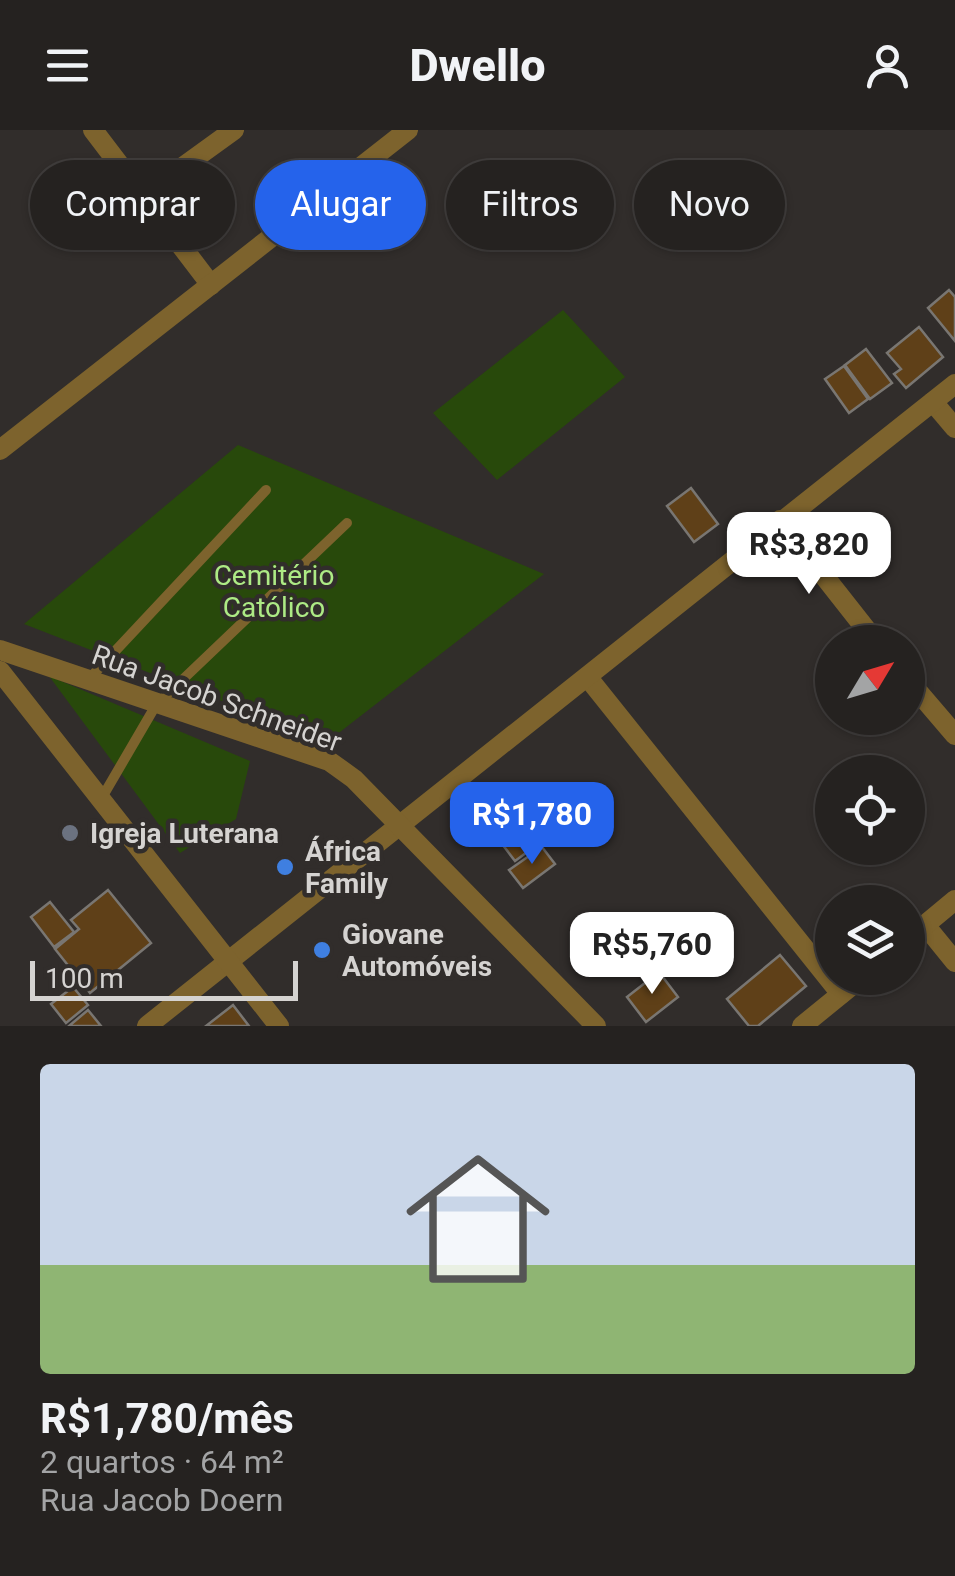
<!DOCTYPE html>
<html lang="pt">
<head>
<meta charset="utf-8">
<style>
  body { margin:0; font-family:Roboto,sans-serif; background:#2d2a29; color:#f1f3f6; height:100vh; display:flex; flex-direction:column; font-size:38px; white-space:nowrap }
  * { box-sizing:border-box; margin:0 }
  p { font-size:32px; color:#a3a4a5 }
  .icon { flex:none; width:55px; height:55px; fill:none; stroke:currentColor; stroke-width:2; stroke-linecap:round; stroke-linejoin:round }
  .map { position:relative; height:896px; overflow:hidden }
  .side { display:flex; flex-direction:column; background:#252220; flex:1 }
  .side>* { flex:none }
  .top-card { position:absolute; left:30px; top:30px; width:895px; height:90px; display:flex; gap:20px }
  .needle { width:65px; rotate:52deg }
  .controls { position:absolute; left:815px; top:495px; display:grid; gap:20px }
  .controls a { display:grid; place-items:center; width:110px; height:110px; border-radius:50%; background:#252220; box-shadow:0 2px 8px #0004,0 0 0 2px #423f3e; font-size:50px }
  .scale { position:absolute; left:30px; bottom:25px; width:268px; box-sizing:border-box; padding-left:10px; border:5px solid #d5d3d1; border-top:0; font-size:28px; line-height:35px; white-space:nowrap; color:#d5d3d1; -webkit-text-stroke:8px #312d2b; paint-order:stroke }
  .price { position:absolute; translate:-50% -85px; padding:0 22px; border-radius:20px; background:#fff; color:#222; font-size:32px; line-height:65px; filter:drop-shadow(0 2px 5px #0008) }
  .price::after { content:''; position:absolute; left:50%; top:60px; width:30px; height:22px; margin-left:-15px; background:inherit; clip-path:polygon(0 0,100% 0,50% 100%) }
  .price.active { background:#2563eb; color:#fff }
  ul { padding:0; list-style:none }
  li { display:grid; align-content:center; gap:20px; height:530px; padding:0 40px }
  li span { display:grid; place-items:center; height:310px; border-radius:10px; color:#555 }
  li>.icon { margin-inline-start:auto }
  span .icon { width:180px; height:180px; fill:#fffc; stroke-width:1 }
  li b { font-size:42px }
  .tag { padding:0 35px; border-radius:45px; background:#252220; box-shadow:0 2px 8px #0004,0 0 0 2px #423f3e; font-size:35px; line-height:90px }
  .tag.active { background:#2563eb; color:#fff }
  header { display:flex; justify-content:space-between; align-items:center; height:130px; padding:0 40px; background:#252220; font-size:45px; font-weight:800 }
  .map>svg:first-child { display:block }
</style>
</head>
<body>
<header><svg class="icon" aria-label="menu" viewBox="0 0 24 24"><path d="M4 6h16M4 12h16M4 18h16"/></svg>Dwello<svg class="icon" aria-label="person" viewBox="0 0 24 24"><circle cx="12" cy="8" r="4"/><path d="M4 21q1-7 8-7t8 7"/></svg></header>
<div class="map">
<svg width="955" height="896" viewBox="0 0 955 896">
  <rect width="100%" height="100%" fill="#312d2b"/>
  <g fill="#28490b">
    <polygon points="563,180 625,247 497,350 433,283"/>
    <polygon points="238,315 544,444 327,612 24,494"/>
    <polygon points="49,546 250,631 236,689 180,723"/>
  </g>
  <g fill="#5f4018" stroke="#797672" stroke-width="2.5">
    <polygon points="949,160 955,167 955,211 928,178"/>
    <polygon points="919,197 943,227 906,258 894,244 901,239 887,223"/>
    <polygon points="866,219 892,253 870,269 845,235"/>
    <polygon points="844,236 868,269 849,283 825,249"/>
    <polygon points="691,358 718,394 694,412 667,376"/>
    <polygon points="509,654 527,678 482,712 464,688"/>
    <polygon points="526,689 542,711 515,731 499,710"/>
    <polygon points="542,717 555,734 523,758 509,740"/>
    <polygon points="108,760 151,813 90,863 55,819 79,799 71,790"/>
    <polygon points="50,772 74,802 54,817 31,787"/>
    <polygon points="780,825 806,856 758,896 749,896 727,869"/>
    <polygon points="659,842 678,867 646,892 627,867"/>
    <polygon points="73,857 88,875 66,893 51,874"/>
    <polygon points="233,875 249,896 206,896"/>
    <polygon points="88,880 101,896 69,896"/>
  </g>
  <g fill="none" stroke-linecap="round" stroke-linejoin="round">
    <g stroke="#7d632d" stroke-width="10">
      <polyline points="89,549 266,360"/>
      <polyline points="100,671 156,575 347,393"/>
    </g>
    <g stroke="#7d632d" stroke-width="20">
      <polyline points="93,0 211,155"/>
      <polyline points="144,65 234,0"/>
      <polyline points="933,272 955,298"/>
      <polyline points="0,320 408,0"/>
      <polyline points="780,390 876,512"/>
      <polyline points="589,549 841,864"/>
      <polyline points="908,550 955,605"/>
      <polyline points="147,896 955,254"/>
    </g>
    <g stroke="#7d632d" stroke-width="20">
      <polyline points="0,520 329,631 354,649 596,896"/>
      <polyline points="0,541 279,896"/>
      <polyline points="925,795 955,832"/>
      <polyline points="908,809 955,770"/>
      <polyline points="802,896 861,848"/>
    </g>
  </g>
  <circle fill="#6b7280" stroke="#312d2b" stroke-width="4" cx="70" cy="703" r="10"/>
  <g fill="#3f7fe0" stroke="#312d2b" stroke-width="4">
    <circle cx="285" cy="737" r="10"/>
    <circle cx="322" cy="820" r="10"/>
  </g>
  <g text-anchor="middle" stroke-width="9" stroke-linejoin="round" paint-order="stroke">
    <g font-size="28" fill="#adea85" stroke="#312d2b">
      <text x="274" y="455">Cemitério<tspan x="274" dy="32">Católico</tspan></text>
    </g>
    <g font-size="28" fill="#d5d3d1" stroke="#312d2b">
      <text transform="translate(217 568) rotate(20)" y="10">Rua Jacob Schneider</text>
    </g>
    <g font-size="28" font-weight="bold" fill="#d5d3d1" stroke="#312d2b" text-anchor="start">
      <text x="90" y="713">Igreja Luterana</text>
      <text x="305" y="731">África<tspan x="305" dy="32">Family</tspan></text>
      <text x="342" y="814">Giovane<tspan x="342" dy="32">Automóveis</tspan></text>
    </g>
  </g>
</svg>
<div class="controls">
<a><svg class="needle" viewBox="-14 -14 28 28"><path d="M0-13l5 13h-10z" fill="#e53935"/><path d="M0 13l5-13h-10z" fill="#a3a4a5"/></svg></a>
<a><svg class="icon" aria-label="locate" viewBox="0 0 24 24"><circle cx="12" cy="12" r="6"/><path d="M12 2v4M12 18v4M2 12h4M18 12h4"/></svg></a>
<a><svg class="icon" aria-label="layers" viewBox="0 0 24 24"><path d="M12 4l9 5-9 5-9-5zM3 14l9 5 9-5"/></svg></a>
</div>
<div class="scale">100 m</div>
<b class="price" style="left:809px;top:467px">R$3,820</b>
<b class="price active" style="left:532px;top:737px">R$1,780</b>
<b class="price" style="left:652px;top:867px">R$5,760</b>
<div class="top-card">
<a class="tag">Comprar</a>
<a class="tag active">Alugar</a>
<a class="tag">Filtros</a>
<a class="tag">Novo</a>
</div>
</div>
<section class="side">
<ul>
<li><span style="background:linear-gradient(#c9d6e8 65%,#8fb573 0)"><svg class="icon" aria-label="home" viewBox="0 0 24 24"><path d="M3 11l9-7 9 7M6 9v11h12V9"/></svg></span><div><b>R$1,780/mês</b><p>2 quartos · 64 m²</p><p>Rua Jacob Doern</p></div></li>
</ul>
</section>
</body>
</html>
